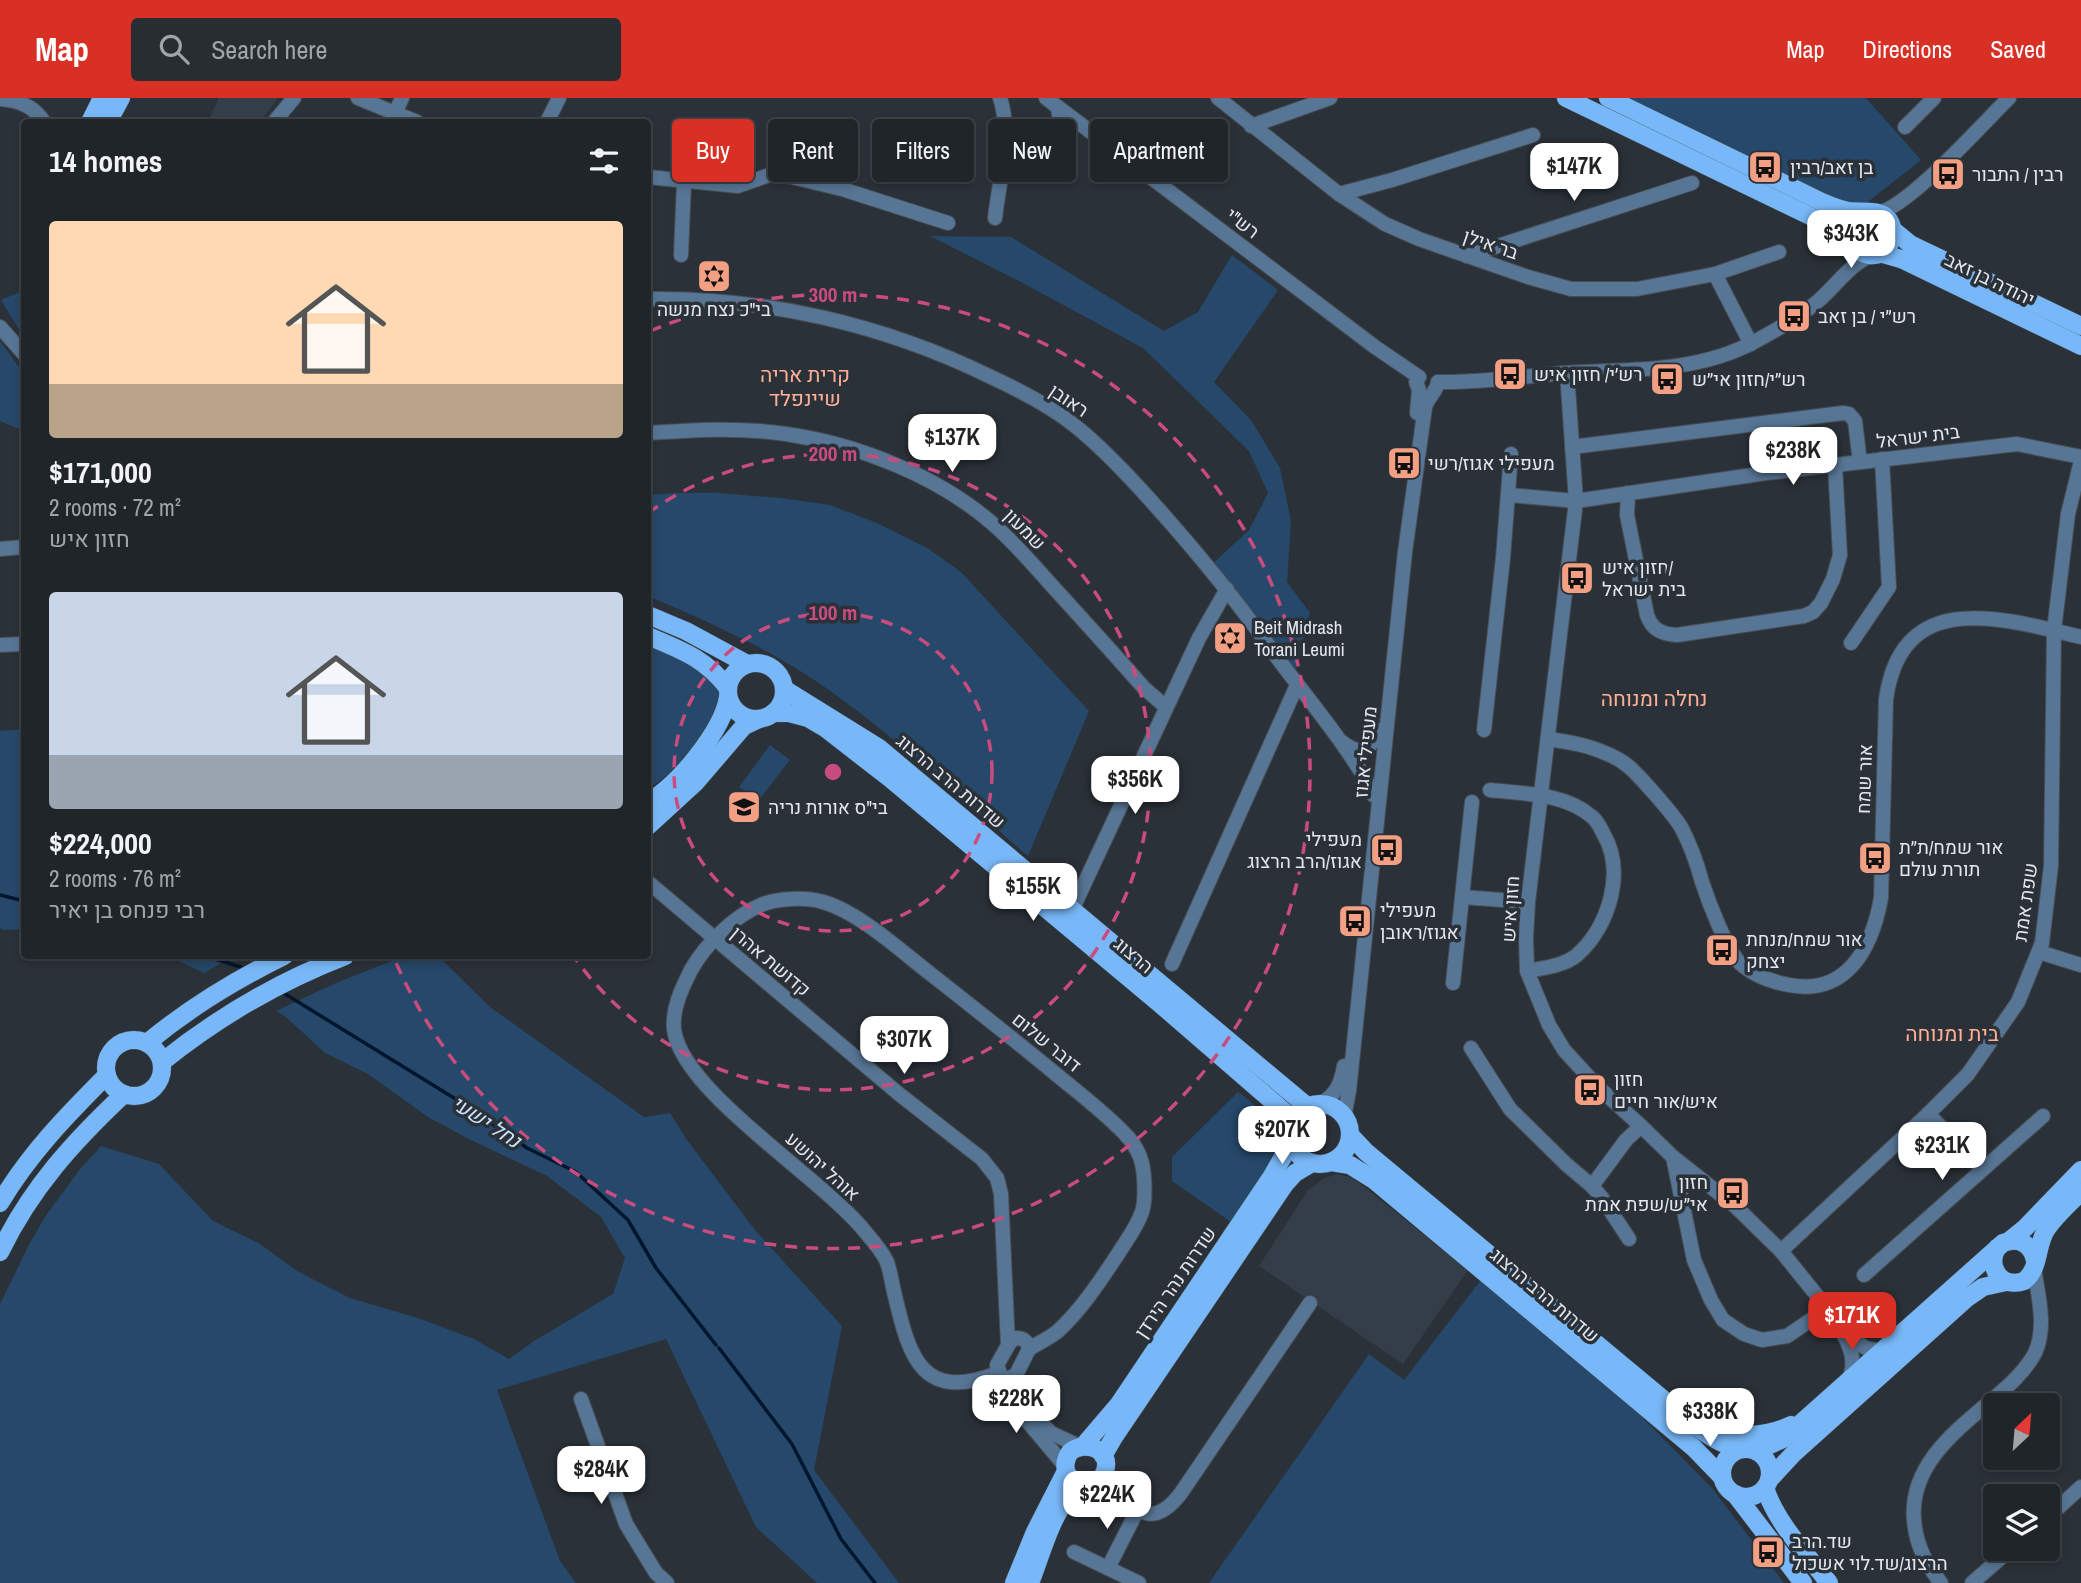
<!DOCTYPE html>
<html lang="en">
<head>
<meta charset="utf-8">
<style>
  body { margin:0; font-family:"Archivo Narrow",Heebo,sans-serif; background:#282d32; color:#f1f3f6; height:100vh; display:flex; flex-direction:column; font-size:26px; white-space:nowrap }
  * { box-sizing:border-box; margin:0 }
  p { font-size:23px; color:#a2a5a8 }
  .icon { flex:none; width:38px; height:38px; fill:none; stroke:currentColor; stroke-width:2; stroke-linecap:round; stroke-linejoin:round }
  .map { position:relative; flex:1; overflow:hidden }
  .details { position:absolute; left:21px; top:21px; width:630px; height:840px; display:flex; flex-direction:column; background:#20252a; border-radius:7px; box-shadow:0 4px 10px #0003,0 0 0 2px #3d4247 }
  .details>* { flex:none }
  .banner { position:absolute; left:672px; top:21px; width:665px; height:63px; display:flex; gap:14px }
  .needle { width:46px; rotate:26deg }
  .controls { position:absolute; left:1983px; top:1295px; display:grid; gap:14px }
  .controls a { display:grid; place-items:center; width:77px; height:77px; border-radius:7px; background:#20252a; box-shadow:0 4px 10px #0003,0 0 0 2px #3d4247; font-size:35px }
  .price { position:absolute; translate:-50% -60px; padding:0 16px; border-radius:14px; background:#fff; color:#222; font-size:23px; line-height:46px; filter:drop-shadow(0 2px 4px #0008) }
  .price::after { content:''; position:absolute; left:50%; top:42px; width:21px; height:16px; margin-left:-10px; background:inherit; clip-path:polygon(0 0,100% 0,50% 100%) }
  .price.current { background:#d93025; color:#fff }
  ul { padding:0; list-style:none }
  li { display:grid; align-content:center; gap:14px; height:371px; padding:0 28px }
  li span { display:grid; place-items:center; height:217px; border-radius:7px; color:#555 }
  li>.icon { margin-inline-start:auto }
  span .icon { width:126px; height:126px; fill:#fffc; stroke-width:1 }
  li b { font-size:30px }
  h2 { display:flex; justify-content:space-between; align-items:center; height:84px; padding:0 28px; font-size:30px }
  .pill { padding:0 24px; border-radius:7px; background:#20252a; box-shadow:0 4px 10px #0003,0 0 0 2px #3d4247; font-size:24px; line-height:63px }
  .pill.current { background:#d93025; color:#fff }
  header { display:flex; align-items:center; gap:42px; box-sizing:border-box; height:98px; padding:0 35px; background:#d93025; color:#fff }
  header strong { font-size:33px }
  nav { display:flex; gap:38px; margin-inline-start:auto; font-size:24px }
  .search { width:490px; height:63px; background:#282d32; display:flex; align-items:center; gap:18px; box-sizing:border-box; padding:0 24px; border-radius:7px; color:#a2a5a8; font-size:26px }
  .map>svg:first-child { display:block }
</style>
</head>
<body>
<header>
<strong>Map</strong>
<div class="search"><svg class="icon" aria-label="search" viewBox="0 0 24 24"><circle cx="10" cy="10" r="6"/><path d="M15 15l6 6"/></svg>Search here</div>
<nav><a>Map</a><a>Directions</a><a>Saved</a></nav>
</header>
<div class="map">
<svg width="2081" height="1485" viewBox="0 0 2081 1485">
  <rect width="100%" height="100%" fill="#2b3138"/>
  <g fill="#343e49">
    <polygon points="219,0 278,0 260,24 221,24 210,19"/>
    <polygon points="1337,1076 1353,1080 1468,1172 1403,1266 1259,1168 1308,1092 1325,1080"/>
  </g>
  <g fill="#26486a">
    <polygon points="1622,0 1866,0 1921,62 1864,107 1828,103"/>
    <polygon points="930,138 1011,139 1164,233 1198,214 1232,157 1278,192 1214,284 1251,322 1280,370 1291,423 1287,484 1310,515 1295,572 1209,469 1249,432 1268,395 1249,353 1143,250 1017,182"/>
    <polygon points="24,192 24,236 18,230 1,202"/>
    <polygon points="0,243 24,276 24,333 0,323"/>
    <path d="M675,395H719L781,400L830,407L877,425L929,451L961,474L1089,613L1028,758C966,705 906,648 840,600C781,556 714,526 648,498V397Z"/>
    <path d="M648,547L689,566L718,588L721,598C714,610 711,624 704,634C694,650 664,684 648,690Z"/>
    <polygon points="24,631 24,831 4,832 0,830 0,633"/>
    <polygon points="770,647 790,662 758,703 739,689"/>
    <polygon points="168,858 234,858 204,875"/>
    <polygon points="404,858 438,858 490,909 644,1019 670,1015 687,1042 755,1132 842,1228 814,1372 899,1485 817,1485 756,1429 666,1241 497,1292 560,1463 576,1485 0,1485 0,1206 30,1145 45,1119 80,1071 101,1048 159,1066 213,1123 260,1146 297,1173 350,1200 421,1221 474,1241 509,1261 534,1243 613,1196 625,1160 601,1119 547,1078 471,1042 428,1019 368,976 325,955 286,919 276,913 336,885"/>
    <polygon points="1238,994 1281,1027 1284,1039 1280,1054 1231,1124 1172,1083 1172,1059"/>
    <polygon points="1481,1182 1634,1311 1712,1390 1784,1485 1209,1485 1369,1256 1404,1282"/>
  </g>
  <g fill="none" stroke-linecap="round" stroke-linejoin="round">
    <g stroke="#00162e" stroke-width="3.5">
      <polyline points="0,797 24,803"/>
      <polyline points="206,858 247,871"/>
      <polyline points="282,894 454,1000 527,1050 576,1074 628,1122 656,1170 716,1247"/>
      <polyline points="719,1250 792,1346 841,1441 875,1485"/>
    </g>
    <g stroke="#484e55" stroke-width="16">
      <g id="minor">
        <polyline points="358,0 417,24"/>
        <polyline points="1046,0 1375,249 1419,279"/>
        <polyline points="1218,0 1339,96 1385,126 1419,141 1528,179 1571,191 1637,191 1715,176 1751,246"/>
        <path d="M0,1C19,2 34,8 44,24"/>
        <polyline points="395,15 402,0"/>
        <polyline points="274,24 294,0"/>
        <polyline points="547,24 559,0"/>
        <polyline points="1251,28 1330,0"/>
        <polyline points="1905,29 1934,0"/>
        <path d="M1004,30C1011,34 1018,40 1025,41C1050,46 1063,34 1058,10"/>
        <polyline points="648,79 738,88 775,75 842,91 948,125"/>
        <polyline points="1339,96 1392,82 1533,37"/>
        <path d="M1878,115C1910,108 1982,26 2009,0"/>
        <path d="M995,120C999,84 1012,35 1000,0"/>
        <polyline points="681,157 684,84"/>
        <polyline points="1467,158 1692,85"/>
        <polyline points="1715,176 1779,154"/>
        <path d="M648,201C766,199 885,227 991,279C1019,292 1049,307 1074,327C1103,350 1128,377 1153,405C1197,454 1238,504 1276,558C1301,592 1329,625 1352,660C1360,672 1368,683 1373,697"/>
        <polyline points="0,229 24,256"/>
        <polyline points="1567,275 1576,403 1528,804 1526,839 1527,873 1549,927 1564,952 1598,989 1641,1028 1673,1059 1735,1108 1781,1153 1852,1241 1866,1250 1881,1253"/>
        <path d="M1438,284C1481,285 1524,278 1566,275C1630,271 1696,275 1754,244C1776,232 1798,220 1817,204C1837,187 1849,166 1874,156"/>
        <polyline points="1417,315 1419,292 1416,284 1419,279"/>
        <path d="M648,335C693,332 740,329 786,336C857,346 938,378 993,426C1016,446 1035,469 1055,491C1085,524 1115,557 1144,590L1166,609"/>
        <polyline points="1572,349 1843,315 1849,316 1855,323 1860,364"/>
        <path d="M1628,395L1627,417L1647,517C1652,532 1662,536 1677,537L1804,518L1813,514L1821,505L1833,481L1840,457L1835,367"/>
        <polyline points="1509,397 1576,403 1766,375 2017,346 2081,359"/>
        <polyline points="0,451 24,449"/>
        <polyline points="1851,545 1889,489 1882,361"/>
        <polyline points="0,547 24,546"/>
        <polyline points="1484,632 1503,460 1511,356"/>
        <path d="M1549,641C1568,644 1588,647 1605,655C1613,658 1622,663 1628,668C1640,678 1673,716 1681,729C1690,746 1697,765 1702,784C1708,802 1727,853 1740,865C1753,877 1773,884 1789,887C1847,898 1872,850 1881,800L1886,601C1902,489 2002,520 2081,539"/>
        <path d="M1342,644C1361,659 1371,652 1379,632"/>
        <path d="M1490,692C1524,696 1564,695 1591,718C1597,722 1600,729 1603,735C1626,773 1609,829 1577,857C1564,868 1543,870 1527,873"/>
        <polyline points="648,784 899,996 982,1061 997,1080 1001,1096 1008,1247"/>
        <polyline points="1462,799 1528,804"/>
        <polyline points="1072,812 1199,540 1227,491"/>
        <polyline points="2039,854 2081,867"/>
        <polyline points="1172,866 1297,587"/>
        <polyline points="1453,885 1472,704"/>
        <polyline points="1471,950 1510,1011 1567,1067 1592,1088 1602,1100 1629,1141"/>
        <path d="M1320,1006C1336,997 1341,986 1344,968"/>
        <polyline points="1928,1016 1983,1071"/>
        <path d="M1344,1019L1349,993L1405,454L1425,309C1428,299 1437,293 1438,284"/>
        <polyline points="1673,1059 1694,1162 1711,1202 1723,1222 1744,1236 1762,1242 1787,1238 1827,1211"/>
        <polyline points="1592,1088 1626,1042 1641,1028"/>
        <polyline points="1781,1153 1928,1016 1968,976 2018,904 2042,845 2051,768 2054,532 2068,416 2081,363"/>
        <polyline points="1864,1177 2043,1018"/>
        <path d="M1843,1235C1851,1251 1857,1266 1848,1283"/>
        <path d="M1016,1240C1023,1240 1028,1243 1029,1251L1016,1277L1007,1281L1001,1278L997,1267L1010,1244Z"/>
        <path d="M998,1275C923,1304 910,1262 895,1198C892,1187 891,1175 887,1164C883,1155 874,1144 867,1136C826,1082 681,994 674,931C672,910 682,890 691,872C705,847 734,818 761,807C777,800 806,799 823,804C859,814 902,854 932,877C974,910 1016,943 1057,977C1080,996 1104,1014 1125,1036C1131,1042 1137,1051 1140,1059C1145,1071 1146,1102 1142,1114C1137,1129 1126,1143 1118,1156C1100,1183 1082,1211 1058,1233C1050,1240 1038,1245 1029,1251"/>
        <polyline points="1003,1280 1028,1324 1065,1368"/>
        <polyline points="581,1301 626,1426 656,1475 667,1485"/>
        <polyline points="1037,1321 1051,1335 1079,1348"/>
        <path d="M1096,1385C1131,1398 1146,1441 1181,1395L1310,1205"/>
        <polyline points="2048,1419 2081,1389"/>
        <polyline points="1074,1454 1139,1485"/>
        <polyline points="1108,1470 1137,1413"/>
        <path d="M1941,1485C1926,1466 1916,1447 1914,1422C1909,1364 1961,1329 2000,1295C2013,1284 2027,1270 2035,1255C2047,1229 2038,1197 2034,1170"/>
        <polyline points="1972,1485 2011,1451"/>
      </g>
    </g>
    <g stroke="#484e55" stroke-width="19">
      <g id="major">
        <polyline points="1566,0 1835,130 1848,142"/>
        <path d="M1608,0L1822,104C1831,108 1839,111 1848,113C1862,115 1884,109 1891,126C1894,133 1892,142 1889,147C1869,179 1821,127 1864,114"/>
        <polyline points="90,24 102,0"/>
        <polyline points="108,24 121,0"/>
        <polyline points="1893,132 1910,146 2081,228"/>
        <polyline points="1880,155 1901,161 2081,248"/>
        <polyline points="648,517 686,533 747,566"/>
        <path d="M648,538C681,552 705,560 728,590"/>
        <circle cx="756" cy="593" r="28"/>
        <polyline points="784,591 879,650 1308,1009"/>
        <polyline points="773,615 789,615 808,620 825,630 892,682 1159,905 1294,1022"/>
        <path d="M648,704C677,689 723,632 728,599"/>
        <polyline points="648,728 696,684 744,628 759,621"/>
        <circle cx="134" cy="970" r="28"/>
        <path d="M147,945C189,910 235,882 284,858"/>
        <path d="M162,964C218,919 278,884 345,858"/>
        <circle cx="1320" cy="1036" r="30"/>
        <path d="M1350,1037L1366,1054L1694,1327C1709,1338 1723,1348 1741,1351"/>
        <polyline points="1331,1064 1350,1067 1374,1082 1694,1350 1722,1379"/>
        <path d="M0,1105C29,1056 67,1017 107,977"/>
        <polyline points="2009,1143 2025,1130 2081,1072"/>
        <path d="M1997,1150C1986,1170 2002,1191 2024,1183C2040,1171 2036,1148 2046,1132C2055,1118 2069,1106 2081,1094"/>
        <path d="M0,1154C31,1090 73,1044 124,996"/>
        <path d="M1710,1331C1736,1340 1766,1339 1791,1327"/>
        <polyline points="1084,1347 1119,1306 1272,1078 1284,1057 1290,1038"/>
        <circle cx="1746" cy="1375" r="24"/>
        <path d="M1756,1353L1783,1341L2003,1145C2019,1139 2032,1146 2035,1163"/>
        <polyline points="1103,1358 1114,1339 1285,1086 1295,1075 1312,1065"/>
        <polyline points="1769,1382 1794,1355 1967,1200 1983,1189 2006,1184"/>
        <path d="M1765,1390C1777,1426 1806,1455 1829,1485"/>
        <polyline points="1735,1396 1803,1485"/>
        <polyline points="1014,1485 1035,1434 1066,1373"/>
        <path d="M1030,1485C1041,1458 1049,1424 1067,1401C1080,1386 1100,1389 1105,1373C1112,1351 1085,1342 1070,1354C1060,1369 1067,1384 1085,1388"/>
      </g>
    </g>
    <use href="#minor" stroke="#577594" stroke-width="14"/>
    <use href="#major" stroke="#79b8f8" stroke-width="18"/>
  </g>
  <g fill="none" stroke="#ca4c7f" stroke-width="3.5" stroke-dasharray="12 9">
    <circle cx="833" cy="674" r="159"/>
    <path d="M648 415A318 318 0 1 1 574 859"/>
    <path d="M650 233A477 477 0 1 1 394 860"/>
  </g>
  <defs>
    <g id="bus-square" transform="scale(1.75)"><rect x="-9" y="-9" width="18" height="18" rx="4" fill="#f39f83" stroke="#2b3138"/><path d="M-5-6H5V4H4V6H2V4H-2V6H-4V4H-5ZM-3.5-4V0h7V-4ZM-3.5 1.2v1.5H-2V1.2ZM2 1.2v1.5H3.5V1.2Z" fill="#111"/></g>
    <g id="synagogue-square" transform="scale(1.75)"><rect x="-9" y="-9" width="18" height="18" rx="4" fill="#f39f83" stroke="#2b3138"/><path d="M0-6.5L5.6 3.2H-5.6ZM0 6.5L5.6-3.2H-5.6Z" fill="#111"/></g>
    <g id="school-square" transform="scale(1.75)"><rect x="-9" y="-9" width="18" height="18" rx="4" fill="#f39f83" stroke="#2b3138"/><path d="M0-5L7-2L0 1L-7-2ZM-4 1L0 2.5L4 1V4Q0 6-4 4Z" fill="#111"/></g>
  </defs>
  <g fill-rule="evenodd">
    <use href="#bus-square" x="1765" y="69"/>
    <use href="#bus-square" x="1948" y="76"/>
    <use href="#synagogue-square" x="714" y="178"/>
    <use href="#bus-square" x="1794" y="218"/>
    <use href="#bus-square" x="1510" y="276"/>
    <use href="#bus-square" x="1667" y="281"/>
    <use href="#bus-square" x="1404" y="365"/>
    <use href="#bus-square" x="1577" y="480"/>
    <use href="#synagogue-square" x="1230" y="540"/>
    <use href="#school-square" x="744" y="709"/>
    <use href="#bus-square" x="1387" y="752"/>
    <use href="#bus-square" x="1875" y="760"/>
    <use href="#bus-square" x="1355" y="823"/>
    <use href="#bus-square" x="1722" y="852"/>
    <use href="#bus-square" x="1590" y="992"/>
    <use href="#bus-square" x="1733" y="1095"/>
    <use href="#bus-square" x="1768" y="1454"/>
  </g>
  <g text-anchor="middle" stroke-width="7" stroke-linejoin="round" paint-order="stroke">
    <g font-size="19" fill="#e3e7eb" stroke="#2b3138" text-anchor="start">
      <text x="1790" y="76">בן זאב/רבין</text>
      <text x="1972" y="83">רבין / התבור</text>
      <text x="714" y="218" text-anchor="middle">בי"כ נצח מנשה</text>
      <text x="1818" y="225">רש״י / בן זאב</text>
      <text x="1534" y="283">רש׳י/ חזון איש</text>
      <text x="1692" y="288">רש״י/חזון אי״ש</text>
      <text x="1428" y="372">מעפילי אגוז/רשי</text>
      <text x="1602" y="476">חזון איש/<tspan x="1602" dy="22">בית ישראל</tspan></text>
      <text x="1254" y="536">Beit Midrash<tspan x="1254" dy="22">Torani Leumi</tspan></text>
      <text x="768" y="716">בי"ס אורות נריה</text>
      <text x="1362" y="748" text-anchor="end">מעפילי<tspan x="1362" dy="22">אגוז/הרב הרצוג</tspan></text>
      <text x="1899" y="756">אור שמח/ת״ת<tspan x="1899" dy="22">תורת עולם</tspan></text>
      <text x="1380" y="819">מעפילי<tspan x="1380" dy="22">אגוז/ראובן</tspan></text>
      <text x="1746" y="848">אור שמח/מנחת<tspan x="1746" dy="22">יצחק</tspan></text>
      <text x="1614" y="988">חזון<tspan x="1614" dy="22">איש/אור חיים</tspan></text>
      <text x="1708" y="1091" text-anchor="end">חזון<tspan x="1708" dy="22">אי״ש/שפת אמת</tspan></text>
      <text x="1792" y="1450">שד.הרב<tspan x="1792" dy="22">הרצוג/שד.לוי אשכול</tspan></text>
    </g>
    <g font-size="19" fill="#e3e7eb" stroke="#2b3138">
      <text transform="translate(1243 125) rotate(37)" y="7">רש"י</text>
      <text transform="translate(1491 146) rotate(19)" y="7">בר אילן</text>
      <text transform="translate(1990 181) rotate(26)" y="7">יהודה בן זאב</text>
      <text transform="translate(1069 302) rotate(34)" y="7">ראובן</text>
      <text transform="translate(1918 338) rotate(-7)" y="7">בית ישראל</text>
      <text transform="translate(1025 431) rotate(45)" y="7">שמעון</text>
      <text transform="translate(1365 654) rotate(-84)" y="7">מעפילי אגוז</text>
      <text transform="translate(1864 681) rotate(-88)" y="7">אור שמח</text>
      <text transform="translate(951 683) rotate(40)" y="7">שדרות הרב הרצוג</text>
      <text transform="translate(2025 804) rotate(-82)" y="7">שפת אמת</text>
      <text transform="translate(1510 811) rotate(-86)" y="7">חזון איש</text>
      <text transform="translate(1134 857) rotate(40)" y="7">הרצוג</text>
      <text transform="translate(771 863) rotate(40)" y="7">קדושת אהרן</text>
      <text transform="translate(1047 944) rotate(39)" y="7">דובר שלום</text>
      <text transform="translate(823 1068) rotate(42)" y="7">אוהל יהושע</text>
      <text transform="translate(1175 1184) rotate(-56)" y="7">שדרות נהר הירדן</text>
      <text transform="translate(1545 1197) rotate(40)" y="7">שדרות הרב הרצוג</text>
    </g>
    <g font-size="21" fill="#feaf94" stroke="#2b3138">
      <text x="805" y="284">קרית אריה<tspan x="805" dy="24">שיינפלד</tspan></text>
      <text x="1654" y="608">נחלה ומנוחה</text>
      <text x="1952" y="943">בית ומנוחה</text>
    </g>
    <g font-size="21" font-style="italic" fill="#cbe2fa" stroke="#2b3138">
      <text transform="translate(486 1024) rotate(33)" y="7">נחל ישעי</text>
    </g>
  </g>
  <circle cx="833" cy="674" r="10" fill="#ca4c7f" stroke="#2b3138" stroke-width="3.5"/>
  <g font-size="21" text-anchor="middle" font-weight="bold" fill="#ca4c7f" stroke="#2b3138" stroke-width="7" stroke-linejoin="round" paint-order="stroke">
    <text x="833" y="204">300 m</text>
    <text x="833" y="363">200 m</text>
    <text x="833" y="522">100 m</text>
  </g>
</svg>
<div class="controls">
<a><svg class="needle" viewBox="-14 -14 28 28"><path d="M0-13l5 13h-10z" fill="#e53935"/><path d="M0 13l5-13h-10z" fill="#a2a5a8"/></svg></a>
<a><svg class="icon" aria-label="layers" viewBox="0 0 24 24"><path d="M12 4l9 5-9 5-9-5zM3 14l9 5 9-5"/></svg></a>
</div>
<b class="price" style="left:1574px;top:105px">$147K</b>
<b class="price" style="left:1851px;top:172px">$343K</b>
<b class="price" style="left:952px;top:376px">$137K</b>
<b class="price" style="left:1793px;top:389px">$238K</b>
<b class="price" style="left:1135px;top:718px">$356K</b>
<b class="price" style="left:1033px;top:825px">$155K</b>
<b class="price" style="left:904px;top:978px">$307K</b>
<b class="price" style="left:1282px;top:1068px">$207K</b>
<b class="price" style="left:1942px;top:1084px">$231K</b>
<b class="price current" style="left:1852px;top:1254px">$171K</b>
<b class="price" style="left:1016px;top:1337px">$228K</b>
<b class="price" style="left:1710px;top:1350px">$338K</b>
<b class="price" style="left:601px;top:1408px">$284K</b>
<b class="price" style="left:1107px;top:1433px">$224K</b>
<div class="banner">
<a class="pill current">Buy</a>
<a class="pill">Rent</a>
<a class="pill">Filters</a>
<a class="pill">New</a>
<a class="pill">Apartment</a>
</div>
<section class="details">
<h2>14 homes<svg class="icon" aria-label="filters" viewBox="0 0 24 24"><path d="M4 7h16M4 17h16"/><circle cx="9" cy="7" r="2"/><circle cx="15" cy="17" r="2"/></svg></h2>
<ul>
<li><span style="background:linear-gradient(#ffd9b3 75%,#b9a48a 0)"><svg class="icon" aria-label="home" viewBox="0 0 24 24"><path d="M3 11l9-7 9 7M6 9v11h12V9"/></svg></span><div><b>$171,000</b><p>2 rooms · 72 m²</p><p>חזון איש</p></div></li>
<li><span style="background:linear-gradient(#c9d6e8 75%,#9aa5b1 0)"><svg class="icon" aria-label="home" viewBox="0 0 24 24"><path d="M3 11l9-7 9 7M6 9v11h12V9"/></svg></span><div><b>$224,000</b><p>2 rooms · 76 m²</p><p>רבי פנחס בן יאיר</p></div></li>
</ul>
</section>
</div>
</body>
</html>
